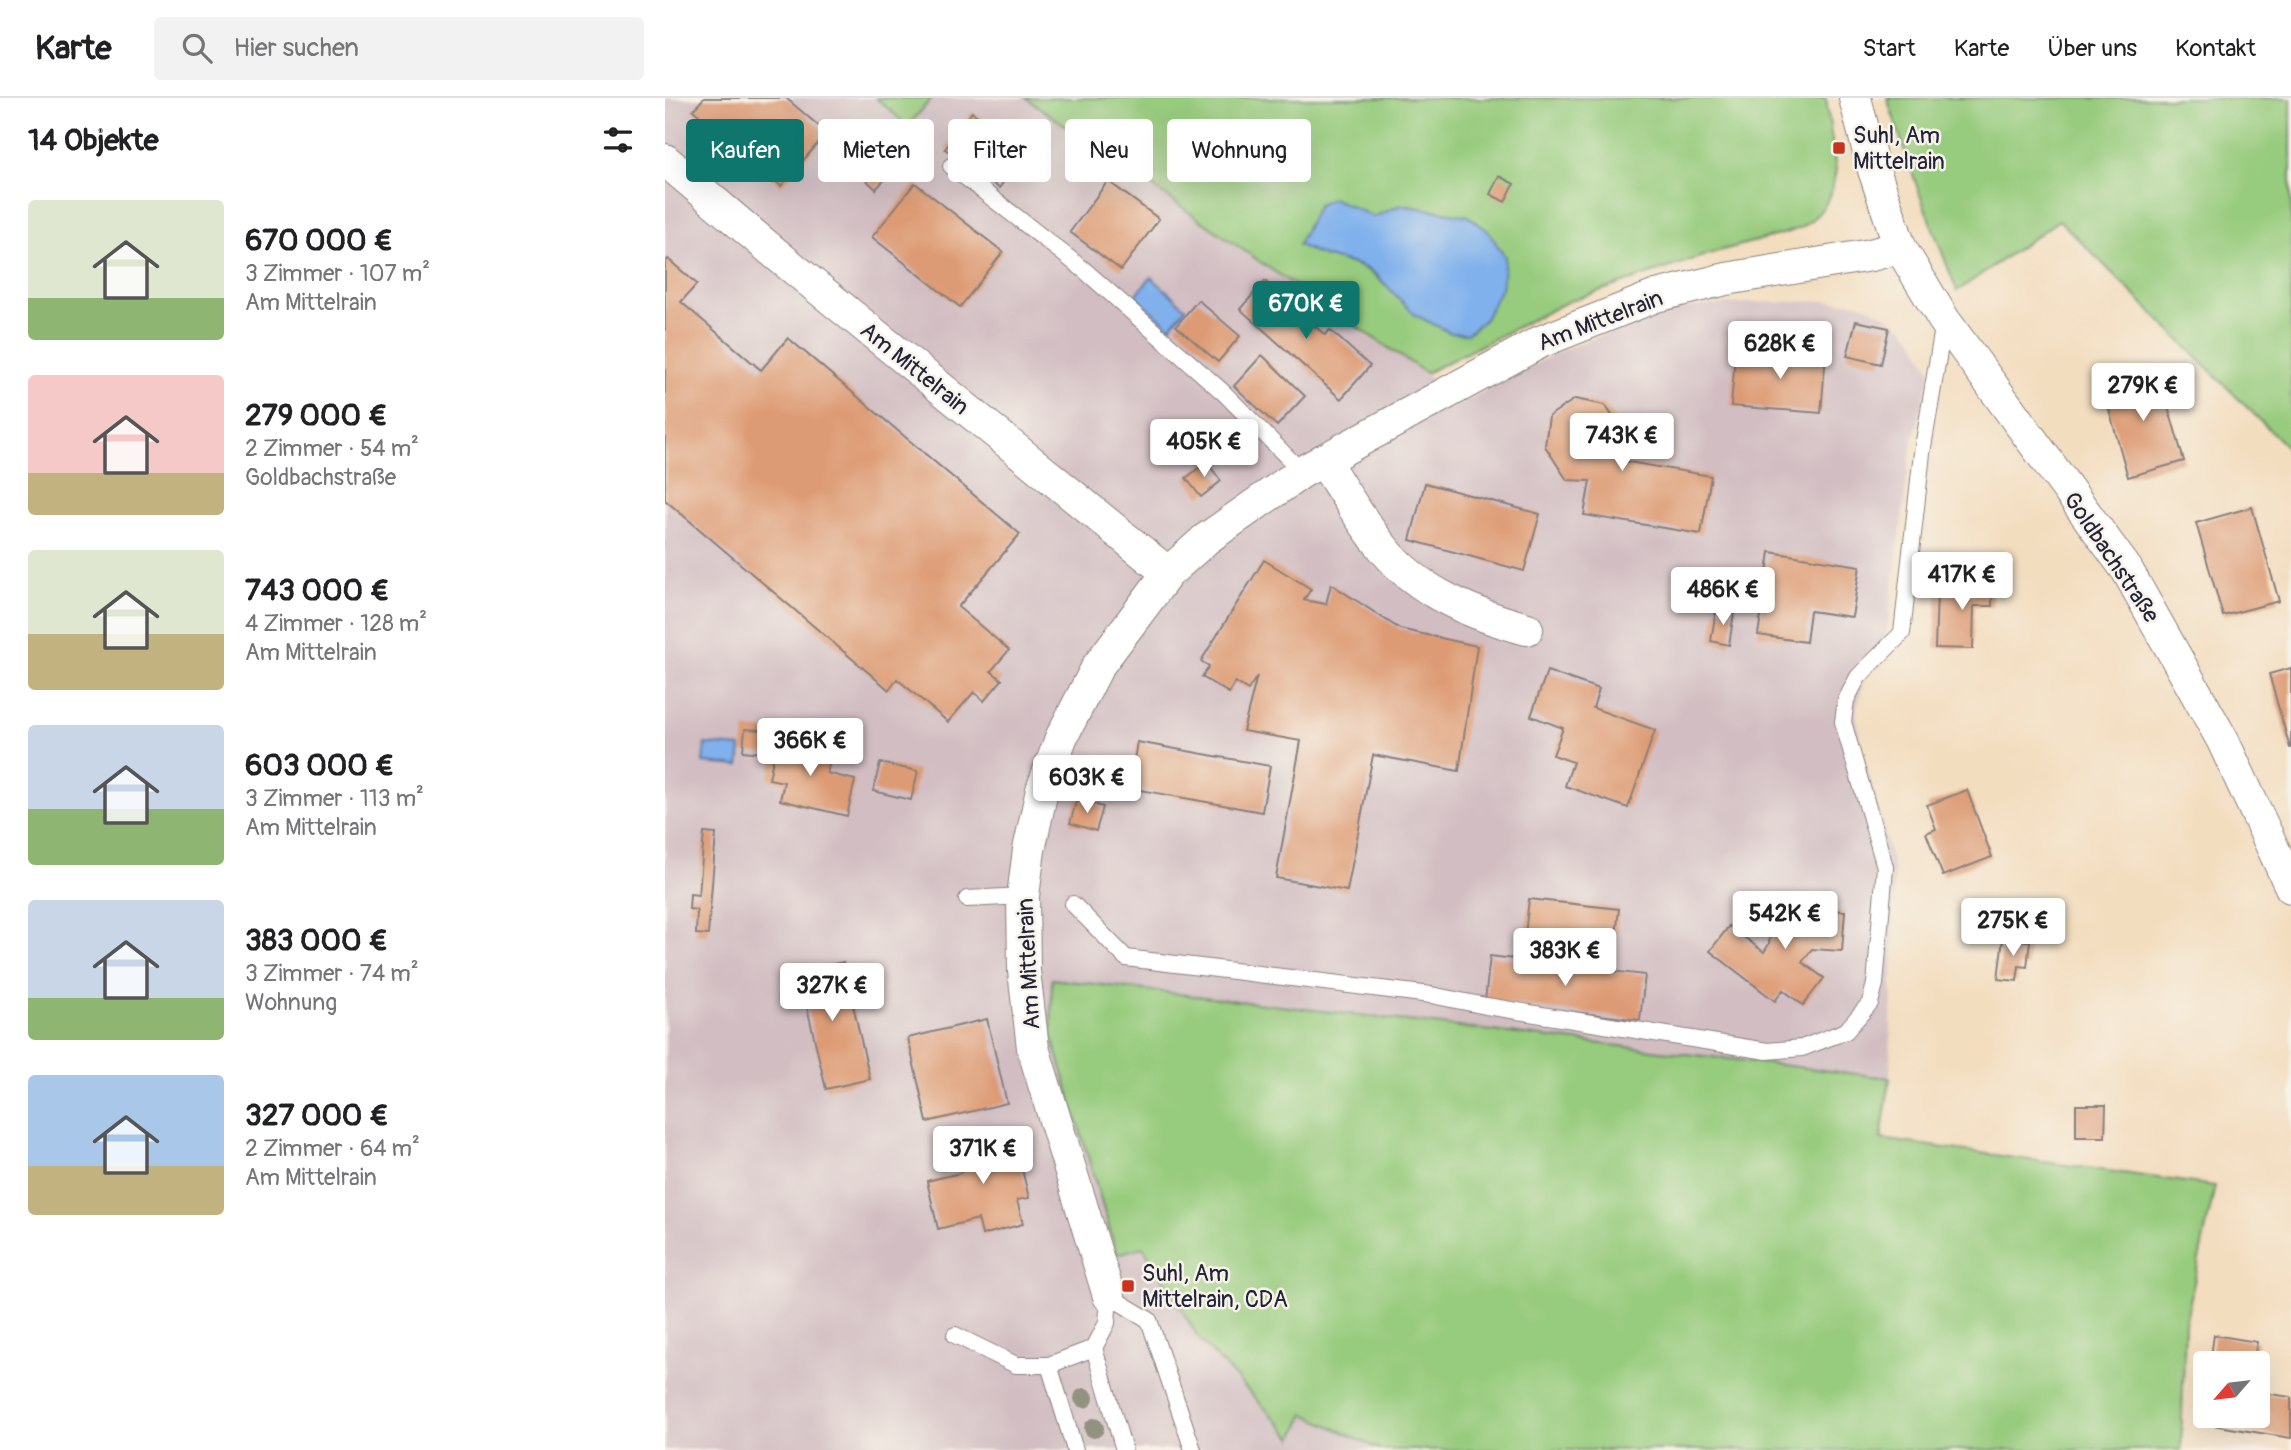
<!DOCTYPE html>
<html lang="de">
<head>
<meta charset="utf-8">
<style>
  body { margin:0; font-family:Pangolin,sans-serif; background:#f2f2f2; color:#202124; height:100vh; display:flex; flex-direction:column; font-size:26px; white-space:nowrap }
  * { box-sizing:border-box; margin:0 }
  p { font-size:23px; color:#757577 }
  .icon { flex:none; width:38px; height:38px; fill:none; stroke:currentColor; stroke-width:2; stroke-linecap:round; stroke-linejoin:round }
  .map { position:relative; flex:1; overflow:hidden }
  .panel { display:flex; flex-direction:column; background:#fff; width:665px }
  .panel>* { flex:none }
  .banner { position:absolute; left:21px; top:21px; width:665px; height:63px; display:flex; gap:14px }
  .needle { width:46px; rotate:242deg }
  .controls { position:absolute; left:1528px; top:1253px; display:grid; gap:14px }
  .controls a { display:grid; place-items:center; width:77px; height:77px; border-radius:7px; background:#fff; box-shadow:0 7px 28px #0002; font-size:35px }
  .price { position:absolute; translate:-50% -60px; padding:0 16px; border-radius:7px; background:#fff; color:#222; font-size:23px; line-height:46px; filter:drop-shadow(0 2px 4px #0008) }
  .price::after { content:''; position:absolute; left:50%; top:42px; width:21px; height:16px; margin-left:-10px; background:inherit; clip-path:polygon(0 0,100% 0,50% 100%) }
  .price.current { background:#0f766e; color:#fff }
  ul { padding:0; list-style:none }
  li { display:flex; align-items:center; gap:21px; height:175px; padding:0 28px }
  li span { display:grid; place-items:center; flex:none; width:196px; height:140px; border-radius:7px; color:#555 }
  li>.icon { margin-inline-start:auto }
  span .icon { width:84px; height:84px; fill:#fffc; stroke-width:1 }
  li b { font-size:30px }
  h2 { display:flex; justify-content:space-between; align-items:center; height:84px; padding:0 28px; font-size:30px }
  .pill { padding:0 24px; border-radius:7px; background:#fff; box-shadow:0 7px 28px #0002; font-size:24px; line-height:63px }
  .pill.current { background:#0f766e; color:#fff }
  header { display:flex; align-items:center; gap:42px; box-sizing:border-box; height:98px; padding:0 35px; background:#fff; border-bottom:2px solid #e0e0e0 }
  header strong { font-size:33px }
  nav { display:flex; gap:38px; margin-inline-start:auto; font-size:24px }
  .search { width:490px; height:63px; background:#f2f2f2; display:flex; align-items:center; gap:18px; box-sizing:border-box; padding:0 24px; border-radius:7px; color:#757577; font-size:26px }
  main { display:flex; flex:1; min-height:0 }
  .map>svg:first-child { display:block }
</style>
</head>
<body>
<header>
<strong>Karte</strong>
<div class="search"><svg class="icon" aria-label="search" viewBox="0 0 24 24"><circle cx="10" cy="10" r="6"/><path d="M15 15l6 6"/></svg>Hier suchen</div>
<nav><a>Start</a><a>Karte</a><a>Über uns</a><a>Kontakt</a></nav>
</header>
<main>
<section class="panel">
<h2>14 Objekte<svg class="icon" aria-label="filters" viewBox="0 0 24 24"><path d="M4 7h16M4 17h16"/><circle cx="9" cy="7" r="2"/><circle cx="15" cy="17" r="2"/></svg></h2>
<ul>
<li><span style="background:linear-gradient(#dfe7d0 70%,#8fb573 0)"><svg class="icon" aria-label="home" viewBox="0 0 24 24"><path d="M3 11l9-7 9 7M6 9v11h12V9"/></svg></span><div><b>670 000 €</b><p>3 Zimmer · 107 m²</p><p>Am Mittelrain</p></div></li>
<li><span style="background:linear-gradient(#f6c9c9 70%,#c2b280 0)"><svg class="icon" aria-label="home" viewBox="0 0 24 24"><path d="M3 11l9-7 9 7M6 9v11h12V9"/></svg></span><div><b>279 000 €</b><p>2 Zimmer · 54 m²</p><p>Goldbachstraße</p></div></li>
<li><span style="background:linear-gradient(#dfe7d0 60%,#c2b280 0)"><svg class="icon" aria-label="home" viewBox="0 0 24 24"><path d="M3 11l9-7 9 7M6 9v11h12V9"/></svg></span><div><b>743 000 €</b><p>4 Zimmer · 128 m²</p><p>Am Mittelrain</p></div></li>
<li><span style="background:linear-gradient(#c9d6e8 60%,#8fb573 0)"><svg class="icon" aria-label="home" viewBox="0 0 24 24"><path d="M3 11l9-7 9 7M6 9v11h12V9"/></svg></span><div><b>603 000 €</b><p>3 Zimmer · 113 m²</p><p>Am Mittelrain</p></div></li>
<li><span style="background:linear-gradient(#c9d6e8 70%,#8fb573 0)"><svg class="icon" aria-label="home" viewBox="0 0 24 24"><path d="M3 11l9-7 9 7M6 9v11h12V9"/></svg></span><div><b>383 000 €</b><p>3 Zimmer · 74 m²</p><p>Wohnung</p></div></li>
<li><span style="background:linear-gradient(#a9c7e8 65%,#c2b280 0)"><svg class="icon" aria-label="home" viewBox="0 0 24 24"><path d="M3 11l9-7 9 7M6 9v11h12V9"/></svg></span><div><b>327 000 €</b><p>2 Zimmer · 64 m²</p><p>Am Mittelrain</p></div></li>
</ul>
</section>
<div class="map">
<svg width="1626" height="1352" viewBox="0 0 1626 1352">
  <rect width="100%" height="100%" fill="#f7f3e8"/>
  <filter id="ink" filterUnits="userSpaceOnUse"><feTurbulence type="fractalNoise" baseFrequency=".0143" numOctaves="2"/><feDisplacementMap in="SourceGraphic" scale="14" xChannelSelector="R" yChannelSelector="G"/><feConvolveMatrix kernelMatrix="1 2 1 2 8 2 1 2 1" color-interpolation-filters="sRGB"/></filter>
  <filter id="wash" filterUnits="userSpaceOnUse"><feTurbulence type="fractalNoise" baseFrequency=".00686" numOctaves="4" result="noise"/><feDisplacementMap in="SourceGraphic" scale="28" xChannelSelector="R" yChannelSelector="G"/><feGaussianBlur stdDeviation="1.57" result="paint"/><feColorMatrix in="noise" values="0 0 0 0 0 0 0 0 0 0 0 0 0 0 0 0 0 1.4 0 .05"/><feComposite in="paint" operator="in"/></filter>
  <g filter="url(#wash)">
    <rect width="100%" height="100%" fill="#f3ddbf"/>
    <polygon fill="#d2bec2" points="0,0 211,0 243,28 267,0 361,0 604,170 761,275 785,311 895,253 985,219 1028,209 1082,205 1162,203 1194,205 1216,215 1238,229 1249,242 1266,274 1246,350 1220,548 1201,574 1191,613 1195,644 1229,771 1225,980 388,881 452,1156 478,1148 535,1242 628,1339 639,1315 716,1352 0,1352"/>
    <g fill="#97cb7d" stroke="#5c765c" stroke-width="2" fill-rule="evenodd">
      <polygon points="211,0 267,0 243,28"/>
      <path d="M361,0H1161L1171,73L1165,98L1158,110L1148,121L1135,130L1121,135L1050,154L902,204L761,275L604,170ZM736,107L803,118L726,193C701,166 692,167 658,158L690,112L709,119Z"/>
      <polygon points="1222,0 1626,0 1626,353 1394,122 1292,193 1255,97"/>
      <polygon points="387,881 1225,980 1216,1041 1550,1088 1520,1226 1516,1352 716,1352 640,1316 628,1340 535,1242 478,1149 452,1156 386,935"/>
    </g>
    <g fill="#80b1ec" stroke="#516a94" stroke-width="2">
      <polygon points="667,100 709,119 736,107 803,118 823,133 840,159 837,188 820,221 802,236 786,235 750,217 708,174 693,167 658,158 633,147 653,107"/>
      <polygon points="486,179 521,210 505,229 470,198"/>
      <polygon points="40,646 76,649 74,668 38,665"/>
    </g>
    <g id="blocks">
      <g fill="#dd9b75">
        <polygon points="39,0 121,0 162,35 116,88 28,12"/>
        <polygon points="307,14 361,53 334,90 280,51"/>
        <polygon points="210,50 231,69 211,91 190,72"/>
        <polygon points="834,78 849,86 840,104 825,96"/>
        <polygon points="443,83 494,121 456,172 405,134"/>
        <polygon points="250,85 338,154 295,209 207,139"/>
        <polygon points="3,161 32,186 16,204 96,272 123,240 355,436 293,509 344,552 326,573 337,582 319,603 309,594 283,624 232,581 224,592 0,402 0,165"/>
        <polygon points="600,183 660,237 665,232 705,268 676,301 575,211"/>
        <polygon points="533,202 575,238 553,264 511,228"/>
        <polygon points="1191,223 1224,230 1216,266 1182,258"/>
        <polygon points="1090,250 1161,255 1156,315 1066,308 1070,258 1089,259"/>
        <polygon points="597,257 640,298 612,328 569,288"/>
        <polygon points="1492,270 1519,363 1463,379 1437,286"/>
        <polygon points="910,301 940,307 960,337 957,363 1046,378 1036,436 919,417 925,383 902,382 880,348 884,318"/>
        <polygon points="542,364 556,383 536,399 521,380"/>
        <polygon points="760,385 875,416 859,473 745,442"/>
        <polygon points="1587,409 1614,503 1558,518 1531,425"/>
        <polygon points="1105,454 1195,468 1187,519 1145,513 1141,544 1093,537"/>
        <polygon points="599,462 646,491 639,502 661,506 666,486 735,531 812,548 794,673 708,657 682,793 611,780 636,643 578,633 592,578 583,592 570,584 564,595 537,579 544,568 536,563"/>
        <polygon points="1311,468 1328,469 1327,508 1309,508 1308,551 1270,550 1272,495 1310,496"/>
        <polygon points="1051,512 1069,515 1064,547 1046,543"/>
        <polygon points="1626,570 1626,650 1625,650 1604,576"/>
        <polygon points="882,573 934,591 928,610 990,632 963,710 900,688 908,664 888,657 898,630 866,618"/>
        <polygon points="80,631 110,633 108,656 78,653"/>
        <polygon points="112,641 167,654 162,675 190,682 182,718 115,702 119,684 104,681"/>
        <polygon points="472,644 605,668 597,714 464,690"/>
        <polygon points="215,665 253,673 246,702 208,693"/>
        <polygon points="1302,692 1327,759 1278,778 1261,735 1271,731 1262,707"/>
        <polygon points="412,701 438,709 431,733 405,725"/>
        <polygon points="39,735 51,736 43,837 31,836 32,812 24,811 25,796 34,797"/>
        <polygon points="864,801 954,811 950,847 860,837"/>
        <polygon points="1107,808 1180,813 1177,853 1147,851 1137,864 1159,880 1138,907 1118,892 1110,903 1045,853 1064,828 1099,854 1104,846"/>
        <polygon points="1338,840 1365,843 1362,869 1354,868 1352,883 1333,881"/>
        <polygon points="825,858 980,877 975,922 820,903"/>
        <polygon points="178,864 205,981 161,991 140,900 126,904 120,877"/>
        <polygon points="322,921 342,1005 262,1024 243,940"/>
        <polygon points="1411,1007 1441,1007 1440,1039 1411,1039"/>
        <polygon points="347,1030 364,1100 352,1102 358,1126 317,1137 313,1121 273,1131 262,1083 295,1075 306,1058 302,1041"/>
        <polygon points="1549,1237 1592,1244 1588,1265 1545,1265"/>
        <polygon points="1592,1294 1626,1299 1626,1340 1535,1325 1539,1303 1540,1318 1592,1318"/>
      </g>
    </g>
  </g>
  <g filter="url(#ink)">
    <use href="#blocks" fill-opacity="0" stroke="#8a807d" stroke-width="2"/>
    <g fill="none" stroke-linecap="round" stroke-linejoin="round">
      <g stroke="#8a807d" stroke-width="18">
        <g id="service">
          <polyline points="286,68 418,171 559,295 637,374"/>
          <polyline points="302,801 358,798"/>
          <polyline points="408,806 461,860 766,897 821,908 1102,953 1137,950 1181,933 1205,905 1210,886 1220,769 1178,624 1181,602 1193,579 1237,535 1257,355 1279,224"/>
          <polyline points="290,1237 351,1267 384,1267 429,1250"/>
          <polyline points="384,1267 410,1352"/>
          <polyline points="459,1352 429,1250 442,1225 444,1198 484,1222 528,1352"/>
        </g>
      </g>
      <g stroke="#8a807d" stroke-width="34">
        <g id="minor">
          <polyline points="1190,0 1207,66 1235,149 1279,222 1462,472 1558,643 1626,789"/>
          <polyline points="0,62 111,156 503,475"/>
          <path d="M658,362C678,392 696,424 719,451C754,495 810,517 862,531"/>
          <polyline points="444,1198 368,950 359,873 358,798 364,752 377,692 396,640 433,568 503,475 541,441 637,374 875,244 991,198 1061,181 1206,157 1235,149"/>
        </g>
      </g>
      <use href="#service" stroke="#fff" stroke-width="16"/>
      <use href="#minor" stroke="#fff" stroke-width="32"/>
    </g>
    <g fill="#939281">
      <circle cx="419" cy="1300" r="10"/>
      <circle cx="429" cy="1330" r="10"/>
    </g>
  </g>
  <g fill="#c8321e" stroke="#f7f3e8" stroke-width="2.5">
    <rect x="1167" y="43" width="14" height="14" rx="3.5"/>
    <rect x="456" y="1181" width="14" height="14" rx="3.5"/>
  </g>
  <g text-anchor="middle" stroke-width="5" stroke-linejoin="round" paint-order="stroke">
    <g font-size="23" fill="#22223b" stroke="#f7f3e8" text-anchor="start">
      <text x="1188" y="45">Suhl, Am<tspan x="1188" dy="26">Mittelrain</tspan></text>
      <text x="477" y="1183">Suhl, Am<tspan x="477" dy="26">Mittelrain, CDA</tspan></text>
    </g>
    <g font-size="23" fill="#22223b" stroke="#f7f3e8">
      <text transform="translate(935 222) rotate(-21)" y="8">Am Mittelrain</text>
      <text transform="translate(250 270) rotate(39)" y="8">Am Mittelrain</text>
      <text transform="translate(1447 459) rotate(56)" y="8">Goldbachstraße</text>
      <text transform="translate(363 866) rotate(-93)" y="8">Am Mittelrain</text>
    </g>
  </g>
</svg>
<div class="controls">
<a><svg class="needle" viewBox="-14 -14 28 28"><path d="M0-13l5 13h-10z" fill="#e53935"/><path d="M0 13l5-13h-10z" fill="#757577"/></svg></a>
</div>
<b class="price current" style="left:641px;top:243px">670K €</b>
<b class="price" style="left:1115px;top:283px">628K €</b>
<b class="price" style="left:1478px;top:325px">279K €</b>
<b class="price" style="left:957px;top:375px">743K €</b>
<b class="price" style="left:539px;top:381px">405K €</b>
<b class="price" style="left:1297px;top:514px">417K €</b>
<b class="price" style="left:1058px;top:529px">486K €</b>
<b class="price" style="left:145px;top:680px">366K €</b>
<b class="price" style="left:422px;top:717px">603K €</b>
<b class="price" style="left:1120px;top:853px">542K €</b>
<b class="price" style="left:1348px;top:860px">275K €</b>
<b class="price" style="left:900px;top:890px">383K €</b>
<b class="price" style="left:167px;top:925px">327K €</b>
<b class="price" style="left:318px;top:1088px">371K €</b>
<div class="banner">
<a class="pill current">Kaufen</a>
<a class="pill">Mieten</a>
<a class="pill">Filter</a>
<a class="pill">Neu</a>
<a class="pill">Wohnung</a>
</div>
</div>
</main>
</body>
</html>
